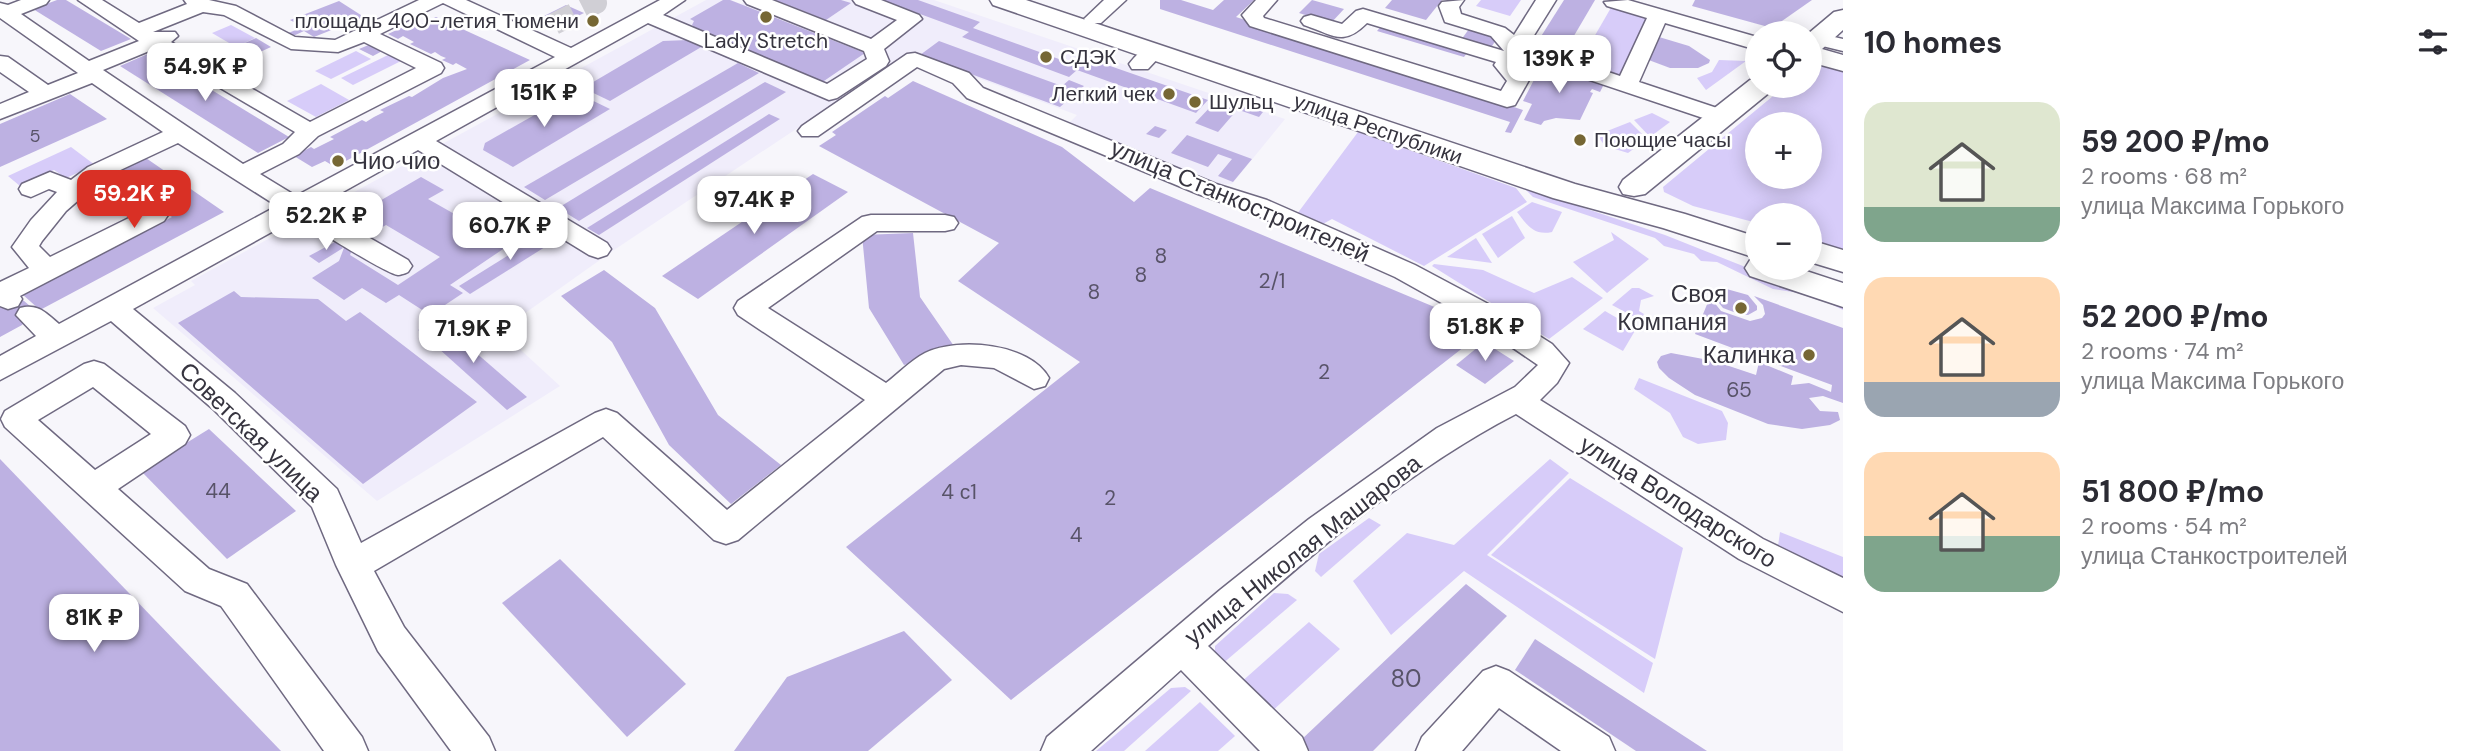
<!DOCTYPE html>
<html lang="en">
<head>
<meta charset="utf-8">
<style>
  body { margin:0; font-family:"DM Sans",sans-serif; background:#f2f2f3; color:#2b2b33; height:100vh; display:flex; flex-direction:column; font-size:26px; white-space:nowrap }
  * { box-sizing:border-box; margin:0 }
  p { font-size:23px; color:#7c7c81 }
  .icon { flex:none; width:38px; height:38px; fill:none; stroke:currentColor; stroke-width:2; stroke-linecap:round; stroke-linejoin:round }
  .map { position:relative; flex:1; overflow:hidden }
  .drawer { display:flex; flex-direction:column; background:#fff; width:630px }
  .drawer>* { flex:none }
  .fabs { position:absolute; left:1745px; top:21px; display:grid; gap:14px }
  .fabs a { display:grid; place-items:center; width:77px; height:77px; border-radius:50%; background:#fff; box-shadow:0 4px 18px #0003; font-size:35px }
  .price { position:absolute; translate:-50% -60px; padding:0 16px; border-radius:14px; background:#fff; color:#222; font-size:23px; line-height:46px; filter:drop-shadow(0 2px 4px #0008) }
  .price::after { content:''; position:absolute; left:50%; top:42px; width:21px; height:16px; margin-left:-10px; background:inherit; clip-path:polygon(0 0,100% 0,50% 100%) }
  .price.selected { background:#d93025; color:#fff }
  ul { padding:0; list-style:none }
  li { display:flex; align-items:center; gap:21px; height:175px; padding:0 21px }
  li span { display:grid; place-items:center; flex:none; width:196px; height:140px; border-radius:21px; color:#555 }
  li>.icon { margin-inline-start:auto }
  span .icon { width:84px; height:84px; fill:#fffc; stroke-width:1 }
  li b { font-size:30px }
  h2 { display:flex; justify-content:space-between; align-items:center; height:84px; padding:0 21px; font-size:30px }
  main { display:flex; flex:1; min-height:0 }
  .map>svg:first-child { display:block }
</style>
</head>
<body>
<main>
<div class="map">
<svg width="1843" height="751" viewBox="0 0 1843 751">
  <rect width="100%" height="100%" fill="#f7f6fb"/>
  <polygon fill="#f0edfb" points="706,0 731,0 741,4 748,0 934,0 1285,119 1232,184 1210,185 1067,125 1077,115 918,56 894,64 614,250 500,331 560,386 377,501 153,308 195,285 191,281"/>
  <g fill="#d7ccf9" fill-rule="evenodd">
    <polygon points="1481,0 1521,0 1510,16 1476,6"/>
    <polygon points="1612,6 1648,17 1621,76 1579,63"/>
    <polygon points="231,25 255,38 236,47 212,33"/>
    <polygon points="356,51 371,59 331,79 315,71"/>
    <polygon points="388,55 401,61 353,85 341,78"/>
    <polygon points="1719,60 1746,61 1706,90 1697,78 1712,72"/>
    <path d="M1821,66L1843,70V250L1810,239V215H1757V223L1693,206L1664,192L1663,187L1785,86H1810V68ZM1757,124H1810V177H1757Z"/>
    <polygon points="321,84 349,100 316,117 287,101"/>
    <polygon points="1652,113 1670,122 1650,137 1634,120"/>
    <polygon points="1630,122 1647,139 1628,153 1605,146 1597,135"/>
    <polygon points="1358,132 1516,188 1527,202 1424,266 1332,219 1321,225 1297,214"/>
    <polygon points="71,147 95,165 66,178 54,170 20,186 8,176"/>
    <polygon points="1524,188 1665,235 1763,274 1843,302 1843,310 1812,295 1773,289 1717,262 1701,261 1694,254 1664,246 1655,238 1533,197"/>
    <path d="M1532,202L1562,212L1552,232C1534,236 1527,225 1517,212Z"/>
    <polygon points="1512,216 1525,238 1498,258 1482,234"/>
    <polygon points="1611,232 1649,259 1607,293 1573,262 1614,240"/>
    <polygon points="1476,238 1492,263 1447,257"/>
    <polygon points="1434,264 1483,270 1534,293 1572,277 1603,298 1549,339 1432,266"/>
    <polygon points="1632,288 1639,288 1654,296 1641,300 1639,311 1644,314 1640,320 1612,305"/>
    <polygon points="1605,311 1636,329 1623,351 1583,329"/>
    <polygon points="1639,378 1722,411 1728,423 1726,440 1698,444 1683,437 1670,413 1634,389"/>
    <polygon points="1550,459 1569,473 1487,555 1653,663 1644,693 1464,571 1391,635 1353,581 1407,533 1454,545"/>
    <polygon points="1570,478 1683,548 1655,659 1491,555"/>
    <polygon points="1369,518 1381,525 1321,577 1315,571 1319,554"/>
    <polygon points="1780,532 1843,557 1843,578 1778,546"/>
    <polygon points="1274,593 1288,594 1297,600 1221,665 1215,658 1215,646"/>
    <polygon points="1309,622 1340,649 1270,713 1239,684"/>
    <polygon points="1185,687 1191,691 1124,751 1096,751 1171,688"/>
    <polygon points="1200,702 1235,736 1218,751 1145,751"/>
  </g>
  <g fill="#bdb1e2" fill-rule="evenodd">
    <polygon points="57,0 66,0 131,39 101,51 33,9"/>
    <polygon points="723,0 730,0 865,53 821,83 694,30 696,29 692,25 694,21 690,19"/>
    <polygon points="775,0 841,0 851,3 826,20"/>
    <polygon points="882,0 918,0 980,22 973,28 1081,67 1090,59 1208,100 1196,113 1077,70 1069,77 962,37 969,32"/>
    <polygon points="1160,0 1181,0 1213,10 1224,0 1254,0 1236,17 1523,110 1511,133 1505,132 1510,122 1160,9"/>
    <polygon points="1312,0 1344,9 1331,23 1299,13"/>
    <polygon points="1392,0 1442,0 1426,20 1385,8"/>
    <polygon points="1564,0 1595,0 1568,46 1540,38"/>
    <polygon points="1695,0 1812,0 1772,28 1692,6"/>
    <polygon points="339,1 364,17 314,37 304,31 291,37 286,34 303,27 290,20"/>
    <polygon points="566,5 584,13 558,26 540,18"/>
    <polygon points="436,17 530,60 335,167 325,161 312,167 294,156 311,147 314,149 334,139 330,137 362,120 366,122 374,117 384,112 380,110 409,96 412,97 443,78 467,69 456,63 453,65 442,60 446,58 441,56 435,52 431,54 410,44 414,42 403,36 398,39 388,34 414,22 420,25"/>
    <polygon points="1383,24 1469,50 1464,57 1377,31"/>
    <polygon points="1469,29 1498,37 1490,49 1461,40"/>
    <polygon points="1659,37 1689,46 1710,60 1709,63 1698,68 1670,68 1646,59"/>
    <polygon points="256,38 271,47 251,56 236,47"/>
    <polygon points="688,40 703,46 610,101 583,88 663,41"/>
    <polygon points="939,41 1062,86 1069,80 1084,86 1060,107 920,55"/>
    <polygon points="371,44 384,50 373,56 359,49"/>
    <polygon points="150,53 174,67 289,137 258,153 120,66"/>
    <polygon points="738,63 759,73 545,200 524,187"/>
    <polygon points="1550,64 1571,70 1569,73 1605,82 1600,92 1592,89 1590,92 1593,93 1580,120 1556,118 1544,121 1541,125 1524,120 1532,104 1523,101 1536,76 1521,72 1523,68 1544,74"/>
    <polygon points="913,81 1062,147 1134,202 1150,188 1487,329 1011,700 846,547 1080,362 958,281 999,243 819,146 836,135 832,132 885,96 888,98"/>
    <polygon points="765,82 786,92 579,221 558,208"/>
    <polygon points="575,92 610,109 513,167 483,150 485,143"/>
    <polygon points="70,94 107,119 0,167 0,124"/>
    <polygon points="1215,102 1237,110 1218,132 1195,123"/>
    <polygon points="1244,105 1263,112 1259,117 1239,110"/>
    <polygon points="769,114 780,119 599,235 587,228"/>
    <polygon points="1155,126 1167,130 1159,138 1146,134"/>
    <polygon points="1187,135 1252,159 1233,182 1218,176 1232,159 1218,154 1208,167 1171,153"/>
    <polygon points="143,156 224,212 40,310 22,294 172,217 110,172"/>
    <polygon points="813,174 848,192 698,299 662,276"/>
    <path d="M421,177L444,190L428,199L509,245L450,285L463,293L430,315L399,295L386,303L362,288L344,300L312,278L339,261L353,224L347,220ZM386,225L440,257L398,285L350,255L360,228L370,234Z"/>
    <polygon points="549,230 561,237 470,294 459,286"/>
    <polygon points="913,233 920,297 956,349 904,365 869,308 862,235"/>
    <polygon points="335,242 343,248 319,263 309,256"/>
    <polygon points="604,270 655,308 718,415 781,465 731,504 669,445 612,342 561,296"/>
    <polygon points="1723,288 1748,295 1757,306 1757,310 1748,315 1739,314 1723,308 1714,297 1714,293"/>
    <polygon points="234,291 241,297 318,299 346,321 360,312 477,402 363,484 178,323"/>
    <polygon points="17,295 37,312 30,315 22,325 0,337 0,303"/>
    <polygon points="1754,296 1843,328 1843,403 1823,396 1809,398 1820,411 1838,412 1840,420 1830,425 1802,429 1768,424 1695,395 1669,378 1659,368 1657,362 1661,356 1671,353 1714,361 1756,375 1759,362 1793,376 1791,385 1809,383 1831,392 1832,385 1695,334 1710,297 1721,311 1750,321 1762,318 1765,314 1763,305"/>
    <polygon points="437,319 527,397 507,410 418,330"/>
    <polygon points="1484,342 1514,361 1485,384 1456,365"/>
    <polygon points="209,429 296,511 227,559 141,471"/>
    <polygon points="0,459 281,751 0,751"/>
    <polygon points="560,559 686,684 627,737 502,603"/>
    <polygon points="1466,584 1507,616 1373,751 1310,751 1300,741"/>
    <polygon points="904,631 952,680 868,751 734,751 787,677"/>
    <polygon points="1535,639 1707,751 1636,751 1515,670"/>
  </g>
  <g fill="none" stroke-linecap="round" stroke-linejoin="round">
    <polyline stroke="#d0cfd5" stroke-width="22" stroke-dasharray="22 11" stroke-linecap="butt" points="554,24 596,3 590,0"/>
    <g stroke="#6f6981" stroke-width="3">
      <g id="minor">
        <path d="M21,0H49L46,4L21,14L89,61L139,41L78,0H102L139,23L187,4L184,0H209L236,6L295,37L335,40L419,0H466L571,48L660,0H685L663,15L827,84L867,59L864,51L747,4L744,0H772L871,39L897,20L856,4L853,0H881L919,15L922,19L884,49L889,61L886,66L837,98L829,100L648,23L436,141L607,243L611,249L607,255L598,258L589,255L418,150L316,207L408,260L412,266L408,272C406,273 400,275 398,275C386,274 313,227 297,218L133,309L235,393L337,489L361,543L595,413L606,409L617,413L727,510L865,400L738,315L734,308L738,301L862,217L871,215H945L954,217L958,223L954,229L945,231H877L768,308L886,383C898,374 911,360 925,353C958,337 1030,343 1049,378L1045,386L1034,389L994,368L961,365L944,369L738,540L726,544L714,540L603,437L374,571L404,627L489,737L495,751H451L378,651L336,565L312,507L213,409L111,321L0,380V356L36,336L16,315L20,308C38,303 46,313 59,324L277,206L178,143L114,173L164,209L168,215L164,221L20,296L22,299L18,306L8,309L0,306V282L29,268L12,247L31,220L57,192L49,189L31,197L22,194L19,189L22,184L50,172L71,180L88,167L163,132L92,83L0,119V104L29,92L0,72V56L8,57L48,85L78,73L0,18V3L8,5ZM443,3L555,57L296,196L260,174L299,154L318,136L441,73L444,68L441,63L380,34ZM203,12L224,15L291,49L338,52L364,42L416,68L310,122L171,42L178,36L175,32H153ZM154,49L295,132L283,144L243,164L103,70ZM97,184L137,214L50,257L39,246L42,241L66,211Z"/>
        <polygon points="1104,0 1126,0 1101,23 1087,23 1084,19"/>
        <path d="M1256,0H1277L1263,16L1264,18L1501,91L1507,81L1494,65L1496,62L1367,23C1343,47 1334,35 1304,25L1301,21L1304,17L1311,15L1342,24L1356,11L1363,9L1504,51L1491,36L1445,22L1439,6L1442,2L1464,0L1459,7L1461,14L1505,28L1514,35L1536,0H1556L1528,45L1620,76L1647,18L1607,6L1604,2L1628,0L1757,37V50L1665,23L1639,82L1729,112L1732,117L1729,122L1721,124L1521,57L1516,64L1529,80L1515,105L1507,107L1250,26L1242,15Z"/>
        <polygon points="1817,33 1843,39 1843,51 1810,43 1810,35"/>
        <path d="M1153,46L1160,48L1164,52L1148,69H1132L1129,64C1135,56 1143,48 1153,46Z"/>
        <path d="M915,53L969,73L983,88L1216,184L1267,200L1415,265L1492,306L1552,344L1569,363L1557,383L1540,400L1763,539L1843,578V612L1739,559L1516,414C1402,473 1303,562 1208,646L1302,737L1308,751H1260L1181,670L1091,751H1041L1047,737L1220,590L1309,519L1437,428L1515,387L1538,365L1472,320L1395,277L1249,212L1198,194L967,98L953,83L917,67L818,136H802L798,131L802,126L907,54Z"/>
        <path d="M94,361L104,364L185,426L190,435L185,444L118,489L209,569L247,584L362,737L368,751H324L221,606L185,591L5,427L1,419L5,411L84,364ZM93,387L151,434L95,470L38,420Z"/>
        <polygon points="1496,666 1509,671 1609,737 1615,751 1561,751 1499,708 1462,751 1416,751 1422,737 1483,671"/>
      </g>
    </g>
    <g stroke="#6f6981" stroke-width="3">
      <g id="major">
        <polygon points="990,0 1026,0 1575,184 1685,214 1757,237 1757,268 1797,268 1843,283 1843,307 1750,276 1745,268 1750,260 1756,258 1663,228 1553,198 993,5"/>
        <polygon points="1843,10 1843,30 1822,49 1843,55 1843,71 1810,62 1809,33 1834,12"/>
        <polygon points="1757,79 1757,86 1773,86 1770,92 1645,194 1634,196 1623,194 1619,187 1623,180 1750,80"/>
        <polygon points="1810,240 1843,250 1843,272 1810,262"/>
      </g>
    </g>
    <use href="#minor" fill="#fff" fill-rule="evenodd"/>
    <use href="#major" fill="#fff" fill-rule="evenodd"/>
  </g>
  <g fill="#766734" stroke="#fff" stroke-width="2.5">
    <circle cx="766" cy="17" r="7"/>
    <circle cx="593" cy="21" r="7"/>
    <circle cx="1046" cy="57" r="7"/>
    <circle cx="1169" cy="94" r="7"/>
    <circle cx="1195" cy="102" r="7"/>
    <circle cx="1580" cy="140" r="7"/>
    <circle cx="338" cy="161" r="7"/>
    <circle cx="1741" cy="308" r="7"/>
    <circle cx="1809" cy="355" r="7"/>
  </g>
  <g text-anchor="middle" stroke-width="5" stroke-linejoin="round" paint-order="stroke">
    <g font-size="18" fill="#585368">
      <text x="35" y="142">5</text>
    </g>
    <g font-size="21" fill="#36343f" stroke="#fff" text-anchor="start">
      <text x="579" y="28" text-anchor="end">площадь 400-летия Тюмени</text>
      <text x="766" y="48" text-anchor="middle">Lady Stretch</text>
      <text x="1060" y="64">СДЭК</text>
      <text x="1155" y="101" text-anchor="end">Легкий чек</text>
      <text x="1209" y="109">Шульц</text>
      <text x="1594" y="147">Поющие часы</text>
    </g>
    <g font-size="21" fill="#36343f" stroke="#fff">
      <text transform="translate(1378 129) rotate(19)" y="7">улица Республики</text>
    </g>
    <g font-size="21" fill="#585368">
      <text x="1161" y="263">8</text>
      <text x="1141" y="282">8</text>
      <text x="1272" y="288">2/1</text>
      <text x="1094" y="299">8</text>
      <text x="1324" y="379">2</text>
      <text x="1739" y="397">65</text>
      <text x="218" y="498">44</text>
      <text x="959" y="499">4 с1</text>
      <text x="1110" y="505">2</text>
      <text x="1076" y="542">4</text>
    </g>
    <g font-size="24" fill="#36343f" stroke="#fff" text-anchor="end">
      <text x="352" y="169" text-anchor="start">Чио чио</text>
      <text x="1727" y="302">Своя<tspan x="1727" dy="28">Компания</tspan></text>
      <text x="1795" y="363">Калинка</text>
    </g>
    <g font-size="24" fill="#36343f" stroke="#fff">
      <text transform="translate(1240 201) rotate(23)" y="8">улица Станкостроителей</text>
      <text transform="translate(251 432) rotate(44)" y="8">Советская улица</text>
      <text transform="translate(1678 502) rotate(32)" y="8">улица Володарского</text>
      <text transform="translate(1303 550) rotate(-38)" y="8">улица Николая Машарова</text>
    </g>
    <g font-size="24" fill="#585368">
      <text x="1406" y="687">80</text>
    </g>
  </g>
</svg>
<div class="fabs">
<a><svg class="icon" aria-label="locate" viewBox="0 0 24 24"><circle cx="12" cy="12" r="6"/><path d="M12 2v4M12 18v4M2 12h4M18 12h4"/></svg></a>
<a>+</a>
<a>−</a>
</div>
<b class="price" style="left:1559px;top:95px">139K ₽</b>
<b class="price" style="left:205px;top:103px">54.9K ₽</b>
<b class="price" style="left:544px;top:129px">151K ₽</b>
<b class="price selected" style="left:134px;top:230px">59.2K ₽</b>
<b class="price" style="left:754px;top:236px">97.4K ₽</b>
<b class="price" style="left:326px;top:252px">52.2K ₽</b>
<b class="price" style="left:510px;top:262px">60.7K ₽</b>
<b class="price" style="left:1485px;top:363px">51.8K ₽</b>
<b class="price" style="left:473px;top:365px">71.9K ₽</b>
<b class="price" style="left:94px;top:654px">81K ₽</b>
</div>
<section class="drawer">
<h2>10 homes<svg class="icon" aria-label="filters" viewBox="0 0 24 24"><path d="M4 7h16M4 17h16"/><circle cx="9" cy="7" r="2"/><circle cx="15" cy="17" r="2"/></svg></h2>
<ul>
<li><span style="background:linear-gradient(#dfe7d0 75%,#7fa58c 0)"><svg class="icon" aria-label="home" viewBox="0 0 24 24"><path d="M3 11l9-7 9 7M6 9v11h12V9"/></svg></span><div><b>59 200 ₽/mo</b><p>2 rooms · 68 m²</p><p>улица Максима Горького</p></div></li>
<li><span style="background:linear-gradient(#ffd9b3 75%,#9aa5b1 0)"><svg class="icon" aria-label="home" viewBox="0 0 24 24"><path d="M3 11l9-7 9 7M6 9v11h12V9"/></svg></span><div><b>52 200 ₽/mo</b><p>2 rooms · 74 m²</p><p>улица Максима Горького</p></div></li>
<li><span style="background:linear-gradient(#ffd9b3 60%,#7fa58c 0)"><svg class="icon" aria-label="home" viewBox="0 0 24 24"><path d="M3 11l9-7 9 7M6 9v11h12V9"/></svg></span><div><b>51 800 ₽/mo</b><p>2 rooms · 54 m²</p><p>улица Станкостроителей</p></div></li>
</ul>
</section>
</main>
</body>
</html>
